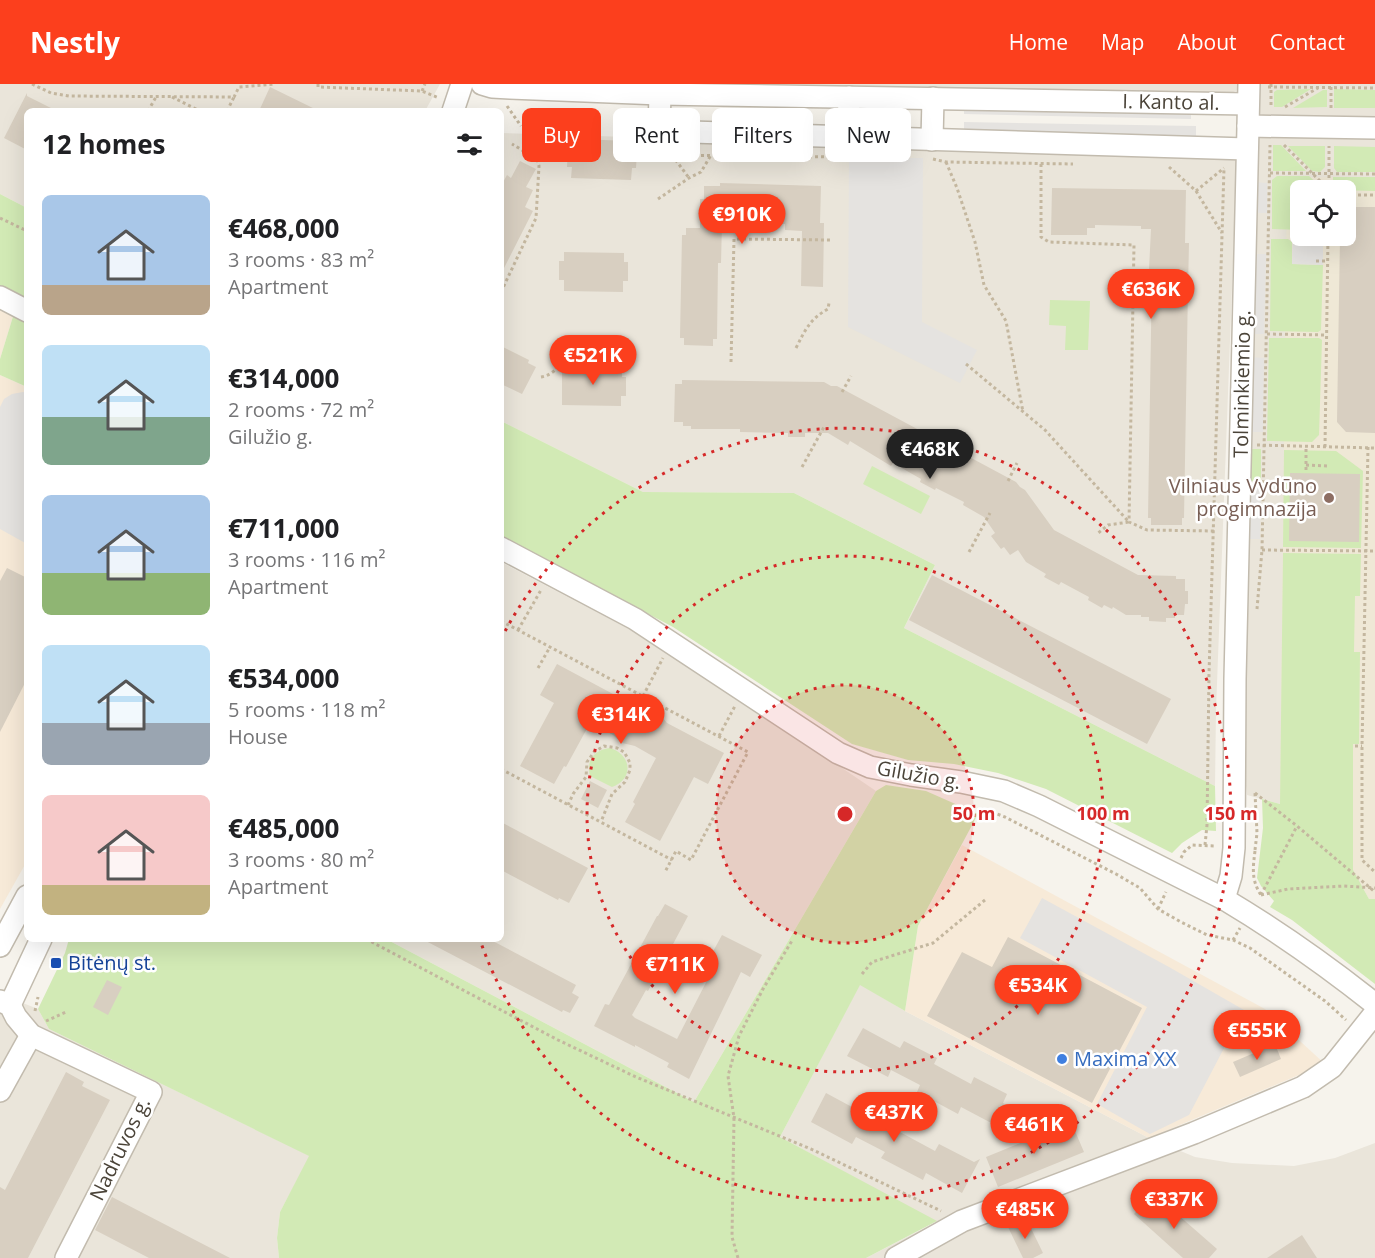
<!DOCTYPE html>
<html lang="en">
<head>
<meta charset="utf-8">
<style>
  body { margin:0; font-family:"Open Sans",sans-serif; background:#f2f2f2; color:#202124; height:100vh; display:flex; flex-direction:column; font-size:22px; white-space:nowrap }
  * { box-sizing:border-box; margin:0 }
  p { font-size:20px; color:#757577 }
  .icon { flex:none; width:33px; height:33px; fill:none; stroke:currentColor; stroke-width:2; stroke-linecap:round; stroke-linejoin:round }
  .map { position:relative; flex:1; overflow:hidden }
  .sheet { position:absolute; left:24px; top:24px; width:480px; height:834px; display:flex; flex-direction:column; background:#fff; border-radius:9px; box-shadow:0 6px 24px #0002 }
  .sheet>* { flex:none }
  .banner { position:absolute; left:522px; top:24px; width:570px; height:54px; display:flex; gap:12px }
  .controls { position:absolute; left:1290px; top:96px; display:grid; gap:12px }
  .controls a { display:grid; place-items:center; width:66px; height:66px; border-radius:9px; background:#fff; box-shadow:0 6px 24px #0002; font-size:30px }
  .price { position:absolute; translate:-50% -51px; padding:0 14px; border-radius:21px; background:#fc3f1d; color:#fff; font-size:20px; line-height:39px; filter:drop-shadow(0 2px 3px #0008) }
  .price::after { content:''; position:absolute; left:50%; top:36px; width:18px; height:14px; margin-left:-9px; background:inherit; clip-path:polygon(0 0,100% 0,50% 100%) }
  .price.current { background:#222; color:#fff }
  ul { padding:0; list-style:none }
  li { display:flex; align-items:center; gap:18px; height:150px; padding:0 18px }
  li span { display:grid; place-items:center; flex:none; width:168px; height:120px; border-radius:9px; color:#555 }
  li>.icon { margin-inline-start:auto }
  span .icon { width:72px; height:72px; fill:#fffc; stroke-width:1 }
  li b { font-size:26px }
  h2 { display:flex; justify-content:space-between; align-items:center; height:72px; padding:0 18px; font-size:26px }
  .pill { padding:0 21px; border-radius:9px; background:#fff; box-shadow:0 6px 24px #0002; font-size:21px; line-height:54px }
  .pill.current { background:#fc3f1d; color:#fff }
  header { display:flex; align-items:center; gap:36px; box-sizing:border-box; height:84px; padding:0 30px; background:#fc3f1d; color:#fff }
  header strong { font-size:28px }
  nav { display:flex; gap:33px; margin-inline-start:auto; font-size:21px }
  .map>svg:first-child { display:block }
</style>
</head>
<body>
<header>
<strong>Nestly</strong>
<nav><a>Home</a><a>Map</a><a>About</a><a>Contact</a></nav>
</header>
<div class="map">
<svg width="1375" height="1174" viewBox="0 0 1375 1174">
  <rect width="100%" height="100%" fill="#f6f3ec"/>
  <g fill="#eae5da" fill-rule="evenodd">
    <polygon points="0,0 440,0 425,27 27,27 27,124 0,110"/>
    <polygon points="690,0 1240,0 1238,6 1231,9"/>
    <polygon points="1256,0 1375,0 1375,35 1264,32 1259,29"/>
    <polygon points="501,49 1237,72 1216,626 1215,702 904,544 935,481 794,409 643,408 501,337"/>
    <path d="M1262,51H1375V815L1280,720L1247,711L1244,682L1246,646L1247,462L1254,94L1259,53ZM1300,106H1346V152H1300Z"/>
    <polygon points="501,478 642,552 711,595 876,707 694,1018 386,855 501,855"/>
    <polygon points="860,900 905,927 1149,1054 1195,1073 1232,1079 1294,1082 1335,1074 1375,1059 1375,1174 866,1174 936,1138 780,1053"/>
    <polygon points="0,910 38,925 49,945 310,1072 280,1128 277,1154 279,1174 0,1174"/>
  </g>
  <g fill="#f7ead8">
    <polygon points="0,219 15,226 0,275"/>
    <polygon points="0,291 27,303 27,777 0,825"/>
    <polygon points="962,761 1265,925 1325,980 1149,1054 905,927 918,842"/>
  </g>
  <path fill="#efe8d6" fill-rule="evenodd" d="M1333,93H1375V815H1369L1353,786L1352,721L1280,720L1287,94ZM1300,106H1346V152H1300Z"/>
  <g fill="#d2eab5">
    <polygon points="1311,5 1282,23 1274,23 1274,8 1277,6"/>
    <polygon points="1334,5 1375,6 1375,24 1334,24"/>
    <polygon points="1323,6 1327,6 1327,23 1293,24"/>
    <polygon points="1273,61 1281,61 1306,87 1273,87"/>
    <polygon points="1288,62 1325,62 1325,83 1320,88 1312,87"/>
    <polygon points="1334,62 1375,63 1375,88 1337,88 1334,84"/>
    <polygon points="1277,92 1309,92 1324,106 1300,106 1300,146 1272,145 1272,96"/>
    <polygon points="1333,93 1375,93 1375,107 1336,106 1333,105"/>
    <polygon points="0,110 27,124 27,303 0,291 0,275 15,226 0,219"/>
    <polygon points="1271,155 1288,155 1292,158 1292,180 1323,181 1321,246 1318,248 1270,247"/>
    <polygon points="1050,216 1090,217 1088,266 1065,266 1066,242 1049,241"/>
    <polygon points="1269,254 1319,254 1322,256 1319,351 1312,358 1267,357"/>
    <polygon points="501,337 643,408 794,409 935,481 904,544 1215,702 1216,747 1202,746 1182,759 1172,769 1046,705 998,689 954,680 908,676 852,660 673,543 501,452"/>
    <polygon points="1249,365 1261,365 1261,399 1256,399 1250,396"/>
    <polygon points="1284,366 1336,367 1363,387 1361,464 1283,463"/>
    <polygon points="872,382 930,412 921,430 863,400"/>
    <polygon points="1283,469 1361,470 1360,512 1355,512 1354,568 1360,568 1359,660 1353,660 1353,786 1369,815 1375,815 1375,900 1292,836 1270,823 1274,817 1261,802 1257,794 1263,744 1262,715 1280,720"/>
    <path d="M610,664C632,671 634,695 612,703L590,692C586,676 594,666 610,664Z"/>
    <polygon points="886,701 926,707 978,730 918,842 905,927 860,901 780,1053 937,1137 866,1174 279,1174 277,1154 280,1128 309,1072 49,945 38,925 65,869 69,855 386,855 694,1018 876,707"/>
  </g>
  <g fill="#e5e3e0">
    <polygon points="964,20 1191,24 1191,35 964,30"/>
    <polygon points="964,38 1196,42 1196,54 964,50"/>
    <polygon points="849,74 923,74 922,238 977,266 960,299 848,243"/>
    <polygon points="1255,98 1267,99 1267,129 1254,129"/>
    <polygon points="1293,145 1300,146 1300,152 1323,152 1323,181 1292,180"/>
    <polygon points="1252,170 1266,170 1264,250 1251,250"/>
    <polygon points="1250,273 1264,274 1263,348 1249,348"/>
    <polygon points="23,308 27,309 27,460 0,445 0,323 4,315 12,310"/>
    <polygon points="1248,399 1261,399 1260,455 1247,455"/>
    <polygon points="1042,814 1169,883 1244,926 1189,1031 1150,1050 1097,1020 1147,923 1020,854"/>
  </g>
  <g fill="#d8cfc1">
    <polygon points="270,3 319,27 259,27"/>
    <polygon points="27,9 27,12 57,27 27,27 27,66 4,54"/>
    <polygon points="573,55 633,57 632,67 637,67 636,84 632,84 631,96 571,94 572,83 567,83 568,63 572,63"/>
    <polygon points="520,77 536,85 526,103 533,106 525,123 533,127 501,190 501,102 507,91 511,94"/>
    <polygon points="720,99 821,102 820,139 824,139 823,203 801,202 802,147 785,146 785,140 777,140 777,137 730,136 730,139 722,139 721,179 718,179 717,255 713,255 713,262 684,261 684,254 680,254 682,151 686,151 686,144 700,144 700,115 704,115 704,102 720,102"/>
    <polygon points="1052,104 1186,106 1185,159 1189,159 1188,204 1184,434 1182,434 1182,441 1151,441 1151,434 1148,434 1152,186 1149,186 1151,145 1141,145 1141,142 1095,141 1095,144 1087,144 1087,151 1051,151"/>
    <polygon points="1346,123 1375,123 1375,349 1346,348 1337,338 1340,152 1346,152"/>
    <polygon points="564,168 624,169 624,178 628,178 628,197 623,197 623,208 564,207 564,196 559,196 559,177 564,177"/>
    <polygon points="501,262 529,276 528,279 536,283 522,310 501,300"/>
    <polygon points="562,282 622,283 622,293 626,293 626,312 621,312 621,322 562,321"/>
    <polygon points="682,296 824,298 831,302 837,302 1016,398 1020,403 1025,406 1054,446 1138,491 1176,492 1176,495 1185,495 1185,507 1188,507 1188,520 1185,520 1184,531 1175,531 1175,534 1166,534 1166,538 1149,537 1149,533 1141,533 1141,531 1126,531 1113,523 1112,525 1104,521 1102,524 1088,516 1089,513 1061,498 1059,501 1044,493 1046,490 1026,478 1018,466 1010,471 1004,463 1001,465 991,452 995,449 984,433 963,421 964,418 936,404 935,406 920,398 921,395 893,379 891,382 850,357 848,361 828,349 805,349 805,353 788,353 788,349 740,348 740,345 691,345 691,342 683,342 683,338 674,338 675,300 682,300"/>
    <polygon points="1290,389 1360,390 1359,458 1289,457"/>
    <polygon points="7,484 27,494 27,595 0,648 0,497"/>
    <polygon points="932,491 1171,615 1147,660 909,536"/>
    <polygon points="557,580 613,610 628,611 644,617 657,627 667,639 724,669 708,700 694,693 660,757 625,738 635,720 633,718 656,674 635,662 622,659 613,651 590,639 566,683 564,682 554,700 520,682 554,619 540,611"/>
    <polygon points="590,697 607,706 598,724 581,715"/>
    <polygon points="501,738 588,784 569,819 559,814 558,816 501,786"/>
    <polygon points="665,820 688,832 648,907 646,906 632,931 635,934 677,955 717,877 710,873 722,851 762,871 750,893 741,888 689,995 667,983 669,979 635,961 635,963 594,942 605,920 609,921 657,832 658,832"/>
    <polygon points="1008,853 1142,924 1092,1019 927,932 962,868 992,883"/>
    <polygon points="422,855 489,855 576,901 572,909 579,913 570,929 563,926 562,928"/>
    <polygon points="107,896 122,903 108,931 93,923"/>
    <polygon points="863,944 900,964 904,957 937,974 934,980 971,1000 974,993 1007,1010 1003,1019 1008,1022 997,1042 961,1023 958,1030 917,1008 920,1001 891,986 888,993 847,972"/>
    <polygon points="1275,960 1281,975 1240,993 1233,978"/>
    <polygon points="66,988 84,998 82,1002 110,1016 28,1174 0,1174 0,1103 5,1106"/>
    <polygon points="826,1009 865,1030 869,1023 902,1040 898,1047 935,1067 939,1060 974,1078 980,1075 962,1109 926,1089 923,1096 881,1074 885,1068 856,1053 852,1060 811,1038"/>
    <polygon points="1067,1040 1070,1049 1075,1047 1084,1068 998,1103 986,1073"/>
    <polygon points="1153,1109 1217,1165 1209,1174 1183,1174 1134,1130"/>
    <polygon points="112,1113 197,1157 230,1174 149,1174 95,1146"/>
    <polygon points="1026,1134 1043,1169 1033,1174 1023,1174 1008,1143"/>
    <polygon points="1302,1151 1317,1174 1267,1174"/>
  </g>
  <g fill="none" stroke-linecap="round" stroke-linejoin="round">
    <g stroke="#c2bbae" stroke-width="24">
      <g id="minor">
        <polyline points="482,0 492,3 510,4 660,10 1248,20"/>
        <polyline points="660,10 659,47 1247,65"/>
        <polyline points="453,27 462,0"/>
        <polyline points="1248,42 1375,44"/>
        <polyline points="848,53 849,13"/>
        <polyline points="932,56 933,14"/>
        <polyline points="0,213 27,227"/>
        <path d="M501,464L635,535L838,669L870,683L911,691L961,698L1004,707L1039,722L1224,815C1276,846 1327,882 1375,920"/>
        <polyline points="1224,815 1231,792 1234,764 1235,595 1249,0"/>
        <polyline points="0,862 27,812"/>
        <polyline points="0,917 10,921 16,933 31,951 151,1008 66,1174"/>
        <polyline points="10,921 41,855"/>
        <polyline points="0,1007 31,951"/>
        <polyline points="896,1174 962,1137 1194,1049 1303,1003 1332,983 1375,929"/>
      </g>
    </g>
    <g stroke="#c4b79f" stroke-width="3" stroke-dasharray="3 3" stroke-linecap="butt">
      <polyline points="32,0 51,9 69,12 234,13 239,3 275,0"/>
      <polyline points="318,0 318,3 422,7 439,14"/>
      <polyline points="1271,0 1271,3 1375,4"/>
      <polyline points="1268,3 1271,3 1271,23"/>
      <polyline points="1331,3 1331,25"/>
      <polyline points="422,7 425,0"/>
      <polyline points="172,13 200,27"/>
      <polyline points="507,22 521,42"/>
      <polyline points="1285,23 1318,4"/>
      <polyline points="148,27 156,13"/>
      <polyline points="227,27 234,13"/>
      <polyline points="1284,61 1329,106"/>
      <polyline points="659,71 843,73"/>
      <polyline points="672,71 689,94"/>
      <polyline points="933,75 946,78 1073,80"/>
      <polyline points="946,78 957,104 975,158 984,201 1006,237 1023,328"/>
      <polyline points="1041,80 1041,153 1049,158 1134,161 1129,438 1147,446 1214,447"/>
      <polyline points="1169,83 1196,107 1224,84"/>
      <polyline points="1270,89 1375,90"/>
      <polyline points="1329,106 1329,62"/>
      <polyline points="1196,107 1222,149"/>
      <polyline points="1346,111 1375,111"/>
      <polyline points="658,115 689,94 701,88 711,71"/>
      <polyline points="0,134 27,147"/>
      <polyline points="1316,177 1328,177"/>
      <polyline points="501,208 536,134 539,82 537,75 512,60"/>
      <polyline points="501,211 501,213"/>
      <polyline points="1267,250 1326,251"/>
      <path d="M796,264C805,246 810,235 828,225L829,219"/>
      <polyline points="731,278 734,155 831,156"/>
      <polyline points="966,280 1045,346 1129,438 1108,441 1097,450"/>
      <path d="M541,293C554,291 562,280 566,268"/>
      <polyline points="842,308 851,292"/>
      <polyline points="1257,361 1375,364"/>
      <polyline points="1325,363 1328,152"/>
      <polyline points="1368,363 1362,662 1362,776 1375,788"/>
      <polyline points="1306,381 1327,382"/>
      <polyline points="802,383 825,341"/>
      <polyline points="1306,386 1306,362"/>
      <polyline points="1008,397 1017,379"/>
      <polyline points="1262,466 1375,467"/>
      <polyline points="969,468 990,429"/>
      <polyline points="1257,525 1262,466 1270,61"/>
      <polyline points="501,537 748,668 691,776 676,767 665,788"/>
      <polyline points="518,546 541,506"/>
      <polyline points="538,584 550,563"/>
      <polyline points="643,612 663,574"/>
      <polyline points="719,652 735,622"/>
      <polyline points="1355,662 1362,662"/>
      <polyline points="501,685 672,776"/>
      <polyline points="1255,709 1297,742 1375,808"/>
      <polyline points="568,721 573,710 586,693 587,678 594,668 604,662 617,664 624,668 627,673 630,679 630,686 625,698 612,710 601,738"/>
      <polyline points="992,728 1005,733 1116,790 1140,804 1158,825 1181,838 1207,851 1233,856 1250,864 1325,917 1346,936"/>
      <polyline points="1205,761 1207,741 1209,590 1224,84"/>
      <polyline points="1255,766 1257,749 1255,709"/>
      <path d="M1255,767C1253,783 1251,796 1261,811"/>
      <polyline points="1181,774 1184,768 1192,761 1216,762"/>
      <polyline points="1261,811 1297,742"/>
      <polyline points="1261,811 1288,805 1344,802 1375,804"/>
      <polyline points="1158,825 1166,808"/>
      <polyline points="366,855 558,956 636,993 811,1065 941,1127"/>
      <polyline points="1233,856 1240,844"/>
      <polyline points="862,890 872,878 933,859 985,816"/>
      <polyline points="35,927 38,913"/>
      <polyline points="46,937 66,928"/>
      <polyline points="738,1174 732,1153 734,1034 728,992 739,952 763,905 793,855"/>
    </g>
    <use href="#minor" stroke="#fff" stroke-width="21"/>
  </g>
  <circle cx="845" cy="730" r="129" fill="#d62828" fill-opacity=".12"/>
  <g fill="none" stroke="#d62828" stroke-width="3" stroke-dasharray="3 6">
    <circle cx="845" cy="730" r="129"/>
    <circle cx="845" cy="730" r="258"/>
    <path d="M501 555A386 386 0 1 1 480 856"/>
  </g>
  <circle fill="#8d6e63" stroke="#fff" stroke-width="2" cx="1329" cy="414" r="6"/>
  <rect fill="#1a4fb4" stroke="#fff" stroke-width="2" x="50" y="873" width="12" height="12" rx="3"/>
  <circle fill="#3f7fe0" stroke="#fff" stroke-width="2" cx="1062" cy="975" r="6"/>
  <g text-anchor="middle" stroke-width="5" stroke-linejoin="round" paint-order="stroke">
    <g font-size="20" fill="#4b4439" stroke="#fff">
      <text transform="translate(1171 18) rotate(1)" y="7">I. Kanto al.</text>
      <text transform="translate(1242 300) rotate(-89)" y="7">Tolminkiemio g.</text>
      <text transform="translate(919 691) rotate(10)" y="7">Gilužio g.</text>
      <text transform="translate(120 1065) rotate(-64)" y="7">Nadruvos g.</text>
    </g>
    <g font-size="20" fill="#785e54" stroke="#fff" text-anchor="end">
      <text x="1317" y="409">Vilniaus Vydūno<tspan x="1317" dy="23">progimnazija</tspan></text>
    </g>
    <g font-size="20" fill="#164399" stroke="#fff" text-anchor="start">
      <text x="68" y="886">Bitėnų st.</text>
    </g>
    <g font-size="20" fill="#366cbe" stroke="#fff" text-anchor="start">
      <text x="1074" y="982">Maxima XX</text>
    </g>
  </g>
  <circle cx="845" cy="730" r="9" fill="#d62828" stroke="#fff" stroke-width="3"/>
  <g font-size="18" text-anchor="middle" font-weight="bold" fill="#d62828" stroke="#fff" stroke-width="5" stroke-linejoin="round" paint-order="stroke">
    <text x="974" y="736">50 m</text>
    <text x="1103" y="736">100 m</text>
    <text x="1231" y="736">150 m</text>
  </g>
</svg>
<div class="controls">
<a><svg class="icon" aria-label="locate" viewBox="0 0 24 24"><circle cx="12" cy="12" r="6"/><path d="M12 2v4M12 18v4M2 12h4M18 12h4"/></svg></a>
</div>
<b class="price" style="left:742px;top:161px">€910K</b>
<b class="price" style="left:1151px;top:236px">€636K</b>
<b class="price" style="left:593px;top:302px">€521K</b>
<b class="price current" style="left:930px;top:396px">€468K</b>
<b class="price" style="left:621px;top:661px">€314K</b>
<b class="price" style="left:675px;top:911px">€711K</b>
<b class="price" style="left:1038px;top:932px">€534K</b>
<b class="price" style="left:1257px;top:977px">€555K</b>
<b class="price" style="left:894px;top:1059px">€437K</b>
<b class="price" style="left:1034px;top:1071px">€461K</b>
<b class="price" style="left:1174px;top:1146px">€337K</b>
<b class="price" style="left:1025px;top:1156px">€485K</b>
<div class="banner">
<a class="pill current">Buy</a>
<a class="pill">Rent</a>
<a class="pill">Filters</a>
<a class="pill">New</a>
</div>
<section class="sheet">
<h2>12 homes<svg class="icon" aria-label="filters" viewBox="0 0 24 24"><path d="M4 7h16M4 17h16"/><circle cx="9" cy="7" r="2"/><circle cx="15" cy="17" r="2"/></svg></h2>
<ul>
<li><span style="background:linear-gradient(#a9c7e8 75%,#b9a48a 0)"><svg class="icon" aria-label="home" viewBox="0 0 24 24"><path d="M3 11l9-7 9 7M6 9v11h12V9"/></svg></span><div><b>€468,000</b><p>3 rooms · 83 m²</p><p>Apartment</p></div></li>
<li><span style="background:linear-gradient(#bfe0f5 60%,#7fa58c 0)"><svg class="icon" aria-label="home" viewBox="0 0 24 24"><path d="M3 11l9-7 9 7M6 9v11h12V9"/></svg></span><div><b>€314,000</b><p>2 rooms · 72 m²</p><p>Gilužio g.</p></div></li>
<li><span style="background:linear-gradient(#a9c7e8 65%,#8fb573 0)"><svg class="icon" aria-label="home" viewBox="0 0 24 24"><path d="M3 11l9-7 9 7M6 9v11h12V9"/></svg></span><div><b>€711,000</b><p>3 rooms · 116 m²</p><p>Apartment</p></div></li>
<li><span style="background:linear-gradient(#bfe0f5 65%,#9aa5b1 0)"><svg class="icon" aria-label="home" viewBox="0 0 24 24"><path d="M3 11l9-7 9 7M6 9v11h12V9"/></svg></span><div><b>€534,000</b><p>5 rooms · 118 m²</p><p>House</p></div></li>
<li><span style="background:linear-gradient(#f6c9c9 75%,#c2b280 0)"><svg class="icon" aria-label="home" viewBox="0 0 24 24"><path d="M3 11l9-7 9 7M6 9v11h12V9"/></svg></span><div><b>€485,000</b><p>3 rooms · 80 m²</p><p>Apartment</p></div></li>
</ul>
</section>
</div>
</body>
</html>
